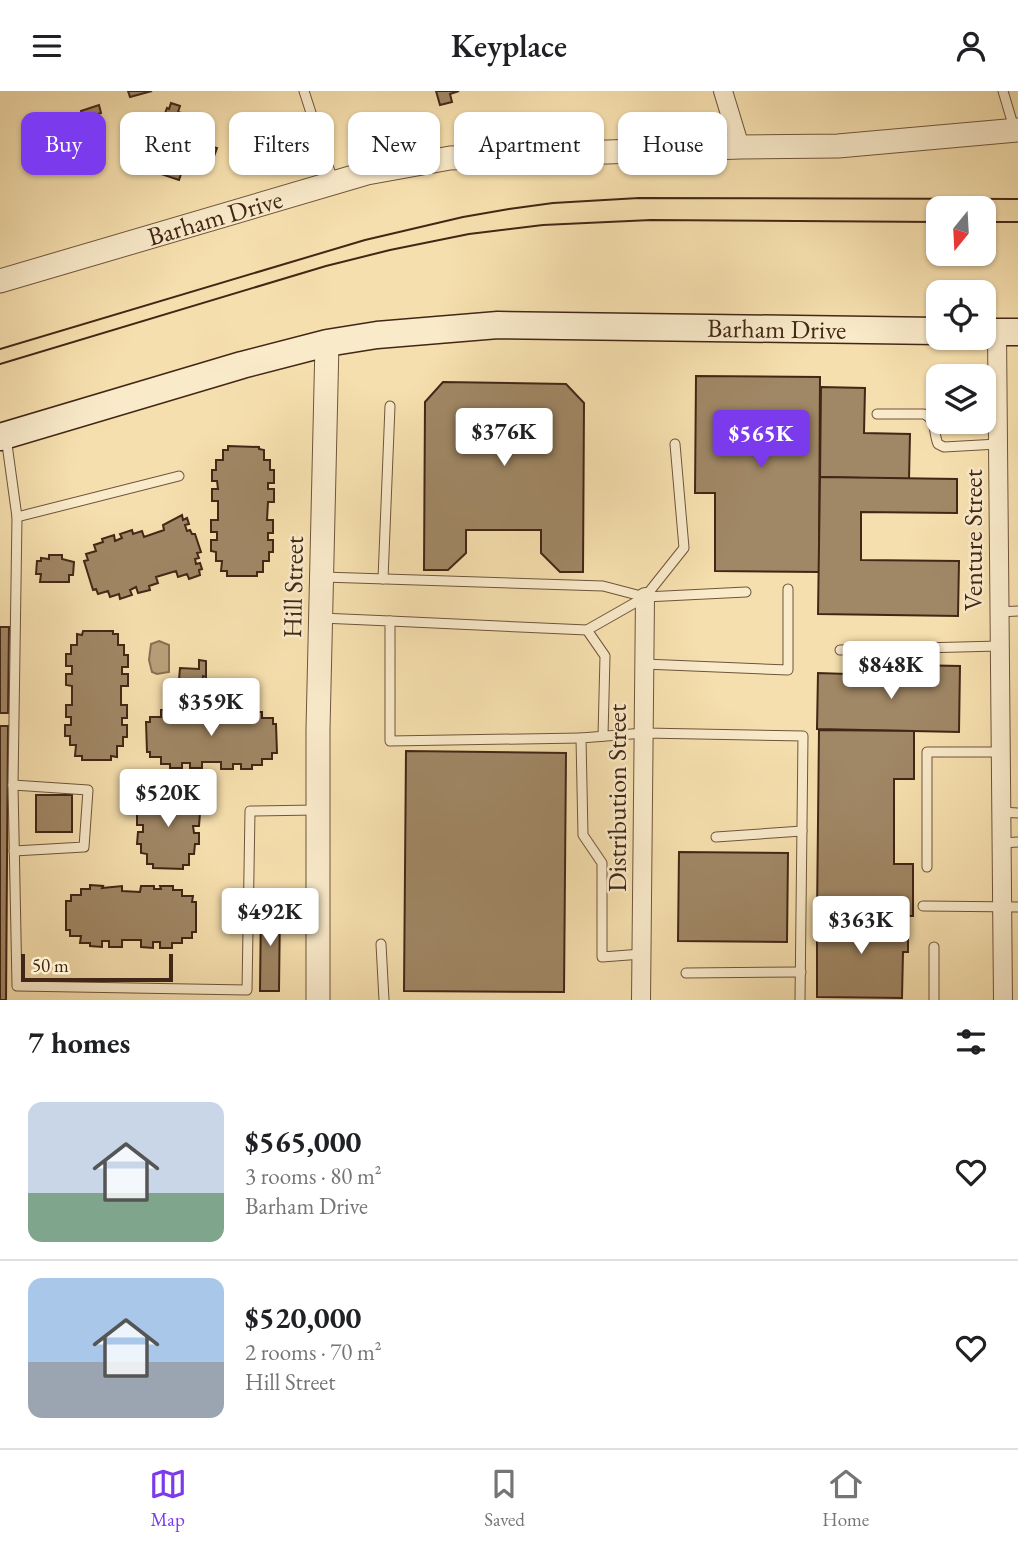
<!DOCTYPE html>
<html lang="en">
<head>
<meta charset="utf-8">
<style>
  body { margin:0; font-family:"EB Garamond",serif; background:#f2f2f2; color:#202124; height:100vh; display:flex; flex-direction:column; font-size:26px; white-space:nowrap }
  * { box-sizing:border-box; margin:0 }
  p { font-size:23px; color:#757577 }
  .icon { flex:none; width:38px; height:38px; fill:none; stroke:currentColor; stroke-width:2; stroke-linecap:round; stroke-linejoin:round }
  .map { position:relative; height:909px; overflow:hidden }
  .side { display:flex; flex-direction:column; background:#fff; flex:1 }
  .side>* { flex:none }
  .banner { position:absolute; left:21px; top:21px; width:976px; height:63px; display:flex; gap:14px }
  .needle { width:46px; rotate:198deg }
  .tools { position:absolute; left:926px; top:105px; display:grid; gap:14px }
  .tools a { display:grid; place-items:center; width:70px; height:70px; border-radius:14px; background:#fff; box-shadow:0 2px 5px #0004; font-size:35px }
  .scale { position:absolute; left:21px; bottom:18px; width:152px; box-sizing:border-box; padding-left:7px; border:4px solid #422716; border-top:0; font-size:19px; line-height:24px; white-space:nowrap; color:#422716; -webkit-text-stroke:5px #f9eaca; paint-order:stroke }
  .price { position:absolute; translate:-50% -60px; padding:0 16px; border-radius:7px; background:#fff; color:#222; font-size:23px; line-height:46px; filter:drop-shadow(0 2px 4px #0008) }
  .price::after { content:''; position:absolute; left:50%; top:42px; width:21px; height:16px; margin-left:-10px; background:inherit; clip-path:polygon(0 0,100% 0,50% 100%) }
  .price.active { background:#7c3aed; color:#fff }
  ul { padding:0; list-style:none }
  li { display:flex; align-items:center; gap:21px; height:175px; padding:0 28px }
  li+li { border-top:2px solid #e0e0e0 }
  li span { display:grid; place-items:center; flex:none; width:196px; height:140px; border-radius:14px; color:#555 }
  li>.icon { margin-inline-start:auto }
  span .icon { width:84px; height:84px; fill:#fffc; stroke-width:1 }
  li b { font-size:30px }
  h2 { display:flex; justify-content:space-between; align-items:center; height:84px; padding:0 28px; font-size:30px }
  .tag { padding:0 24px; border-radius:14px; background:#fff; box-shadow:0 2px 5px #0004; font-size:24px; line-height:63px }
  .tag.active { background:#7c3aed; color:#fff }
  header { display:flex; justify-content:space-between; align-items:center; height:91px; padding:0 28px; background:#fff; font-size:32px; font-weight:600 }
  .tabs { display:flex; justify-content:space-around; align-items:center; height:98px; border-top:2px solid #e0e0e0; background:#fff; font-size:19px; color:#757577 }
  .tabs a { display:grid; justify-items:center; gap:4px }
  .tabs .active { color:#7c3aed }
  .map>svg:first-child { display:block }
</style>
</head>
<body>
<header><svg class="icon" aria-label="menu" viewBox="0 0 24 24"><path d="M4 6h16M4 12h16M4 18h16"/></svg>Keyplace<svg class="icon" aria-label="person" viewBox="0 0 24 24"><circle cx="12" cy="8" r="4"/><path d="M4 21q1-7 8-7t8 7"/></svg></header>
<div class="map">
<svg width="1018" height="909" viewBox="0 0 1018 909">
  <rect width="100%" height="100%" fill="#f6dfae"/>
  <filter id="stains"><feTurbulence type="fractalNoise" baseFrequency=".00286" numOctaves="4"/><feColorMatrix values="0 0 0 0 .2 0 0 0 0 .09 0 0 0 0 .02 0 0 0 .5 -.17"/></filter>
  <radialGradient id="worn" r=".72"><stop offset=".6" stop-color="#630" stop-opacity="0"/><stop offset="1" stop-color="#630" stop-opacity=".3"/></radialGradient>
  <polygon fill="#b9a07a" stroke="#897052" stroke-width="2" points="159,550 169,554 169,581 157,583 152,581 149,569 151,553"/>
  <g fill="#a08765" stroke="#422716" stroke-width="2">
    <polygon points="128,0 152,0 130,6"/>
    <polygon points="436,0 459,0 450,3 452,11 440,14"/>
    <polygon points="171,12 180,15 178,21 188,24 182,43 189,45 181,67 186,68 179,89 134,74 142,52 153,56 167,17 169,18"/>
    <polygon points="99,14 101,22 83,27 81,20"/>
    <polygon points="205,53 217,57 213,68 201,64"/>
    <polygon points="696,285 820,286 819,481 715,480 715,402 695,402"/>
    <polygon points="443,291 566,293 584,312 583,481 560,481 541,462 541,439 466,439 466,462 448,479 424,479 425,311"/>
    <polygon points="821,296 865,297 864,342 910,343 909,388 820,386"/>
    <polygon points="228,355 259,356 259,358 264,359 264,369 270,369 270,379 274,379 274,392 268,392 268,398 274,398 274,411 268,411 267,429 273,429 273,442 268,442 268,449 273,449 273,461 269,461 269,470 263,470 263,481 257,481 257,485 227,485 227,480 221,480 222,470 216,470 216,461 211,460 211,449 217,449 217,441 211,441 211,429 218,429 218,410 212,410 212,398 218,398 217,390 212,390 212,379 216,379 216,369 223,369 223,359 228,359"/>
    <polygon points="820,386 957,388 957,422 861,421 861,469 959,470 958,525 818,523"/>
    <polygon points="182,424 183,429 187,427 189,433 185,434 187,440 190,439 192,443 195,443 201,461 197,462 199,467 195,468 196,473 200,472 202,478 199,479 200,484 189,488 187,483 178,486 176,480 156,486 158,492 149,495 150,499 138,502 136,496 130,499 132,504 120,508 119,503 110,506 108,500 98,503 96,498 93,499 84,470 88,469 86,463 96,460 94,454 103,451 102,448 114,444 115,450 122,447 120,443 132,439 133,443 142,440 144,446 164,439 163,434"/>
    <polygon points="49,464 62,464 62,468 74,471 73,484 69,484 69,491 40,491 41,483 36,483 37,470 41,470 41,467 49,468"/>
    <polygon points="0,536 9,536 8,622 0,622"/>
    <polygon points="83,540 113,540 113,543 118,543 118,554 124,554 124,564 128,564 128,576 122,576 122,583 128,583 128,595 121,595 121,614 127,614 127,627 122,627 122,634 127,634 127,646 123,646 123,655 117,655 117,666 111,665 111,669 82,669 82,665 75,665 76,654 70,654 70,645 65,645 65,634 71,634 71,626 66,626 66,614 72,614 72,595 66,594 66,583 72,583 72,575 66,575 66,563 71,563 71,554 77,554 77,543 82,544"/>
    <polygon points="199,569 206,570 206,586 203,585 202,594 199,594 199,599 188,598 189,589 179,589 180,577 199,578"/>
    <polygon points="910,574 960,575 959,641 817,638 818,582 909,585"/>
    <polygon points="183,615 183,621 190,621 190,616 202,616 202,622 221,622 221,616 234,616 234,622 241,622 241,617 253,617 253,621 262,621 262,627 273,627 273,633 276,633 277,662 272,662 272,668 262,668 262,674 252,674 252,678 241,678 241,673 233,673 233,678 221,678 221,671 202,671 202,677 190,677 190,672 182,672 182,677 170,677 170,673 161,673 161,666 150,666 150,661 147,661 146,631 150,631 150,626 161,626 161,619 171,619 171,616"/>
    <polygon points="0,635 8,635 6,909 0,909"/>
    <polygon points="819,639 914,640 914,688 894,688 894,773 913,773 913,825 817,824"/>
    <polygon points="406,660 566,662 564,901 404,900"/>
    <polygon points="154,697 183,698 183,702 189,702 189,713 195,713 195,722 200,722 199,735 193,735 194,742 199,742 199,753 195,753 194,763 189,763 189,774 183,774 183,778 153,777 153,773 147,773 147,763 141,762 141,753 137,753 138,741 143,741 143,734 137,734 137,722 141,722 141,712 147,712 147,702 154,702"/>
    <rect x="36" y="704" width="36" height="37"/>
    <polygon points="679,761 788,762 787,851 678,850"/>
    <polygon points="90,794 103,795 102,797 122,795 122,800 140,801 141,795 154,795 154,798 161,798 160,795 173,795 173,799 182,799 182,805 193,805 192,811 196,811 196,841 192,841 192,847 182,847 182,852 172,852 172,857 160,857 160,851 153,851 153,857 141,856 141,849 122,849 122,856 109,856 109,850 102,850 102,856 90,855 90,852 80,852 81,845 70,845 70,839 66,839 66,810 71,810 71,804 81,804 81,798 90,798"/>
    <polygon points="261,814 280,814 279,900 260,900"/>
    <polygon points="817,824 908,824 908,861 903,861 902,907 817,906"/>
  </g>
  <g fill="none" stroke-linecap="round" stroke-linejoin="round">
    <g stroke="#6f553c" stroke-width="11">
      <g id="service">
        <polyline points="304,0 333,90"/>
        <polyline points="1003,0 1014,37"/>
        <path d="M877,323H924C937,329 933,341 938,353L944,356L998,353"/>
        <polyline points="6,346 17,426 13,694 17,895 247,899 250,720 316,719"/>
        <polyline points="17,426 179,385"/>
        <polyline points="323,486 603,495 645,506 746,501"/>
        <polyline points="383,488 390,315"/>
        <polyline points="999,521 1018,520"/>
        <polyline points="321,527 390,530 390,650 581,647"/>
        <polyline points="390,530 587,539 645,506 684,457 675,353"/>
        <polyline points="587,539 605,565 603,645"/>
        <polyline points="840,559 1000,555"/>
        <polyline points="644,573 788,579 788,498"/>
        <polyline points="13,694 88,699 84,756 14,760"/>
        <polyline points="1001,721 1018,722"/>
        <polyline points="716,746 802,740"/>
        <polyline points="1002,752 1018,751"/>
        <polyline points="927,776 927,661 1001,661"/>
        <polyline points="923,815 1018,816"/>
        <polyline points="381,853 384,909"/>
        <polyline points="934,856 934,909"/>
        <polyline points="642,863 602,866 602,772 583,744 581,647 644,642 803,645 800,909"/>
        <polyline points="686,882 801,881"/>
      </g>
    </g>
    <g stroke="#6f553c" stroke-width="20">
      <g id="minor">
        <polyline points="723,0 740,56"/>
        <polyline points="997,241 1003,909"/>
        <polyline points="641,909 645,506"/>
      </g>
    </g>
    <g stroke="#6f553c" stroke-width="25">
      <g id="tertiary">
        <path id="s1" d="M0,190L367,82L450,67L740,56L838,55L1018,39"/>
        <polyline points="318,909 318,638 327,252"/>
      </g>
    </g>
    <g stroke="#422716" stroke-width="29">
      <g id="secondary">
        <polyline points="984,241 1018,241"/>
        <path id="s2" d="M0,346L242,274L327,252L377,244L498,234L938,240"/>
      </g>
    </g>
    <use href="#service" stroke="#f9eaca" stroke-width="9"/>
    <use href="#minor" stroke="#f9eaca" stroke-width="18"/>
    <use href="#tertiary" stroke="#f9eaca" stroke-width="23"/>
    <use href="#secondary" stroke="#f9eaca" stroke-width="26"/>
    <g stroke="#422716" stroke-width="2">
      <polyline points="984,131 1018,131"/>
      <polyline points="0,258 365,149 463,126 509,118 553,112 639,107 1018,108"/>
      <polyline points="0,273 326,175 390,159 469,143 543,134 651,129 938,131"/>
    </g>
  </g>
  <g text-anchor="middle" stroke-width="5" stroke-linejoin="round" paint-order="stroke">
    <g font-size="26" fill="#422716" stroke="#f9eaca">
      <text dy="9" stroke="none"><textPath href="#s1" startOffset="224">Barham Drive</textPath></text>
      <text dy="9" stroke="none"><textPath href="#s2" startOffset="791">Barham Drive</textPath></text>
      <text transform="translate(973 449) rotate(-90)" y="9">Venture Street</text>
      <text transform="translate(293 496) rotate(-89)" y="9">Hill Street</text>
      <text transform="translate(617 707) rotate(-90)" y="9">Distribution Street</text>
    </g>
  </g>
  <rect width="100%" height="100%" filter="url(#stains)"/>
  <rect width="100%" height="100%" fill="url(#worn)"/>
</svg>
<div class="tools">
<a><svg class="needle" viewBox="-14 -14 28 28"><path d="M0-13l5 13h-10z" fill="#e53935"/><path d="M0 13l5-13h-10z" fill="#757577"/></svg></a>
<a><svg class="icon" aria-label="locate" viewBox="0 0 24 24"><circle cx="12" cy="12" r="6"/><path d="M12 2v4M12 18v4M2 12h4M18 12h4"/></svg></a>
<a><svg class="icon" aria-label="layers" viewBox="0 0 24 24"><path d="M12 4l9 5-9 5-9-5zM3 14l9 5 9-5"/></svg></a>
</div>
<div class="scale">50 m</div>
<b class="price" style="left:504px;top:377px">$376K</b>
<b class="price active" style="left:761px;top:379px">$565K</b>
<b class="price" style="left:891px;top:610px">$848K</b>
<b class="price" style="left:211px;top:647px">$359K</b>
<b class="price" style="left:168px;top:738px">$520K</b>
<b class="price" style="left:270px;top:857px">$492K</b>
<b class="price" style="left:861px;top:865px">$363K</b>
<div class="banner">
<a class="tag active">Buy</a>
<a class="tag">Rent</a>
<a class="tag">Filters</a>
<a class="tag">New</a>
<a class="tag">Apartment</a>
<a class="tag">House</a>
</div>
</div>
<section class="side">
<h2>7 homes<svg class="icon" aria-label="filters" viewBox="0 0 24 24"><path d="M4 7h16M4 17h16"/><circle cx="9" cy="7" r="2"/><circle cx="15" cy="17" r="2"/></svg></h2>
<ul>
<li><span style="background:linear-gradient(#c9d6e8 65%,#7fa58c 0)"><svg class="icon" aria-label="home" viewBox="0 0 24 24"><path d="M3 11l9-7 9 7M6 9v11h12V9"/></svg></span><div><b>$565,000</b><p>3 rooms · 80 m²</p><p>Barham Drive</p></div><svg class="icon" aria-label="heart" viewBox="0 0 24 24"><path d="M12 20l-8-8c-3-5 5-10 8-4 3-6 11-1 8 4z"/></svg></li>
<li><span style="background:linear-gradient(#a9c7e8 60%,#9aa5b1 0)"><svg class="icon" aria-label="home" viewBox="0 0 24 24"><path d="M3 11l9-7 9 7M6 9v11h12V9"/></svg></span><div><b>$520,000</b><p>2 rooms · 70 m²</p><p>Hill Street</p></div><svg class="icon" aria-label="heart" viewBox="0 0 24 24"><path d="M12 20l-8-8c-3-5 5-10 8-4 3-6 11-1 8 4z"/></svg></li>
</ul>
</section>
<nav class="tabs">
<a class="active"><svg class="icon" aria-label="map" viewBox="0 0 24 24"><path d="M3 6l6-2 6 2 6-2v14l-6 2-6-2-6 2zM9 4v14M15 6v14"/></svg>Map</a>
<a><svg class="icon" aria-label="saved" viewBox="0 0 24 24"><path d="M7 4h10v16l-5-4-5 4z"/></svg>Saved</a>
<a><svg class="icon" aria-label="home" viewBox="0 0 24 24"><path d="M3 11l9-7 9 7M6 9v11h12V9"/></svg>Home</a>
</nav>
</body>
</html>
